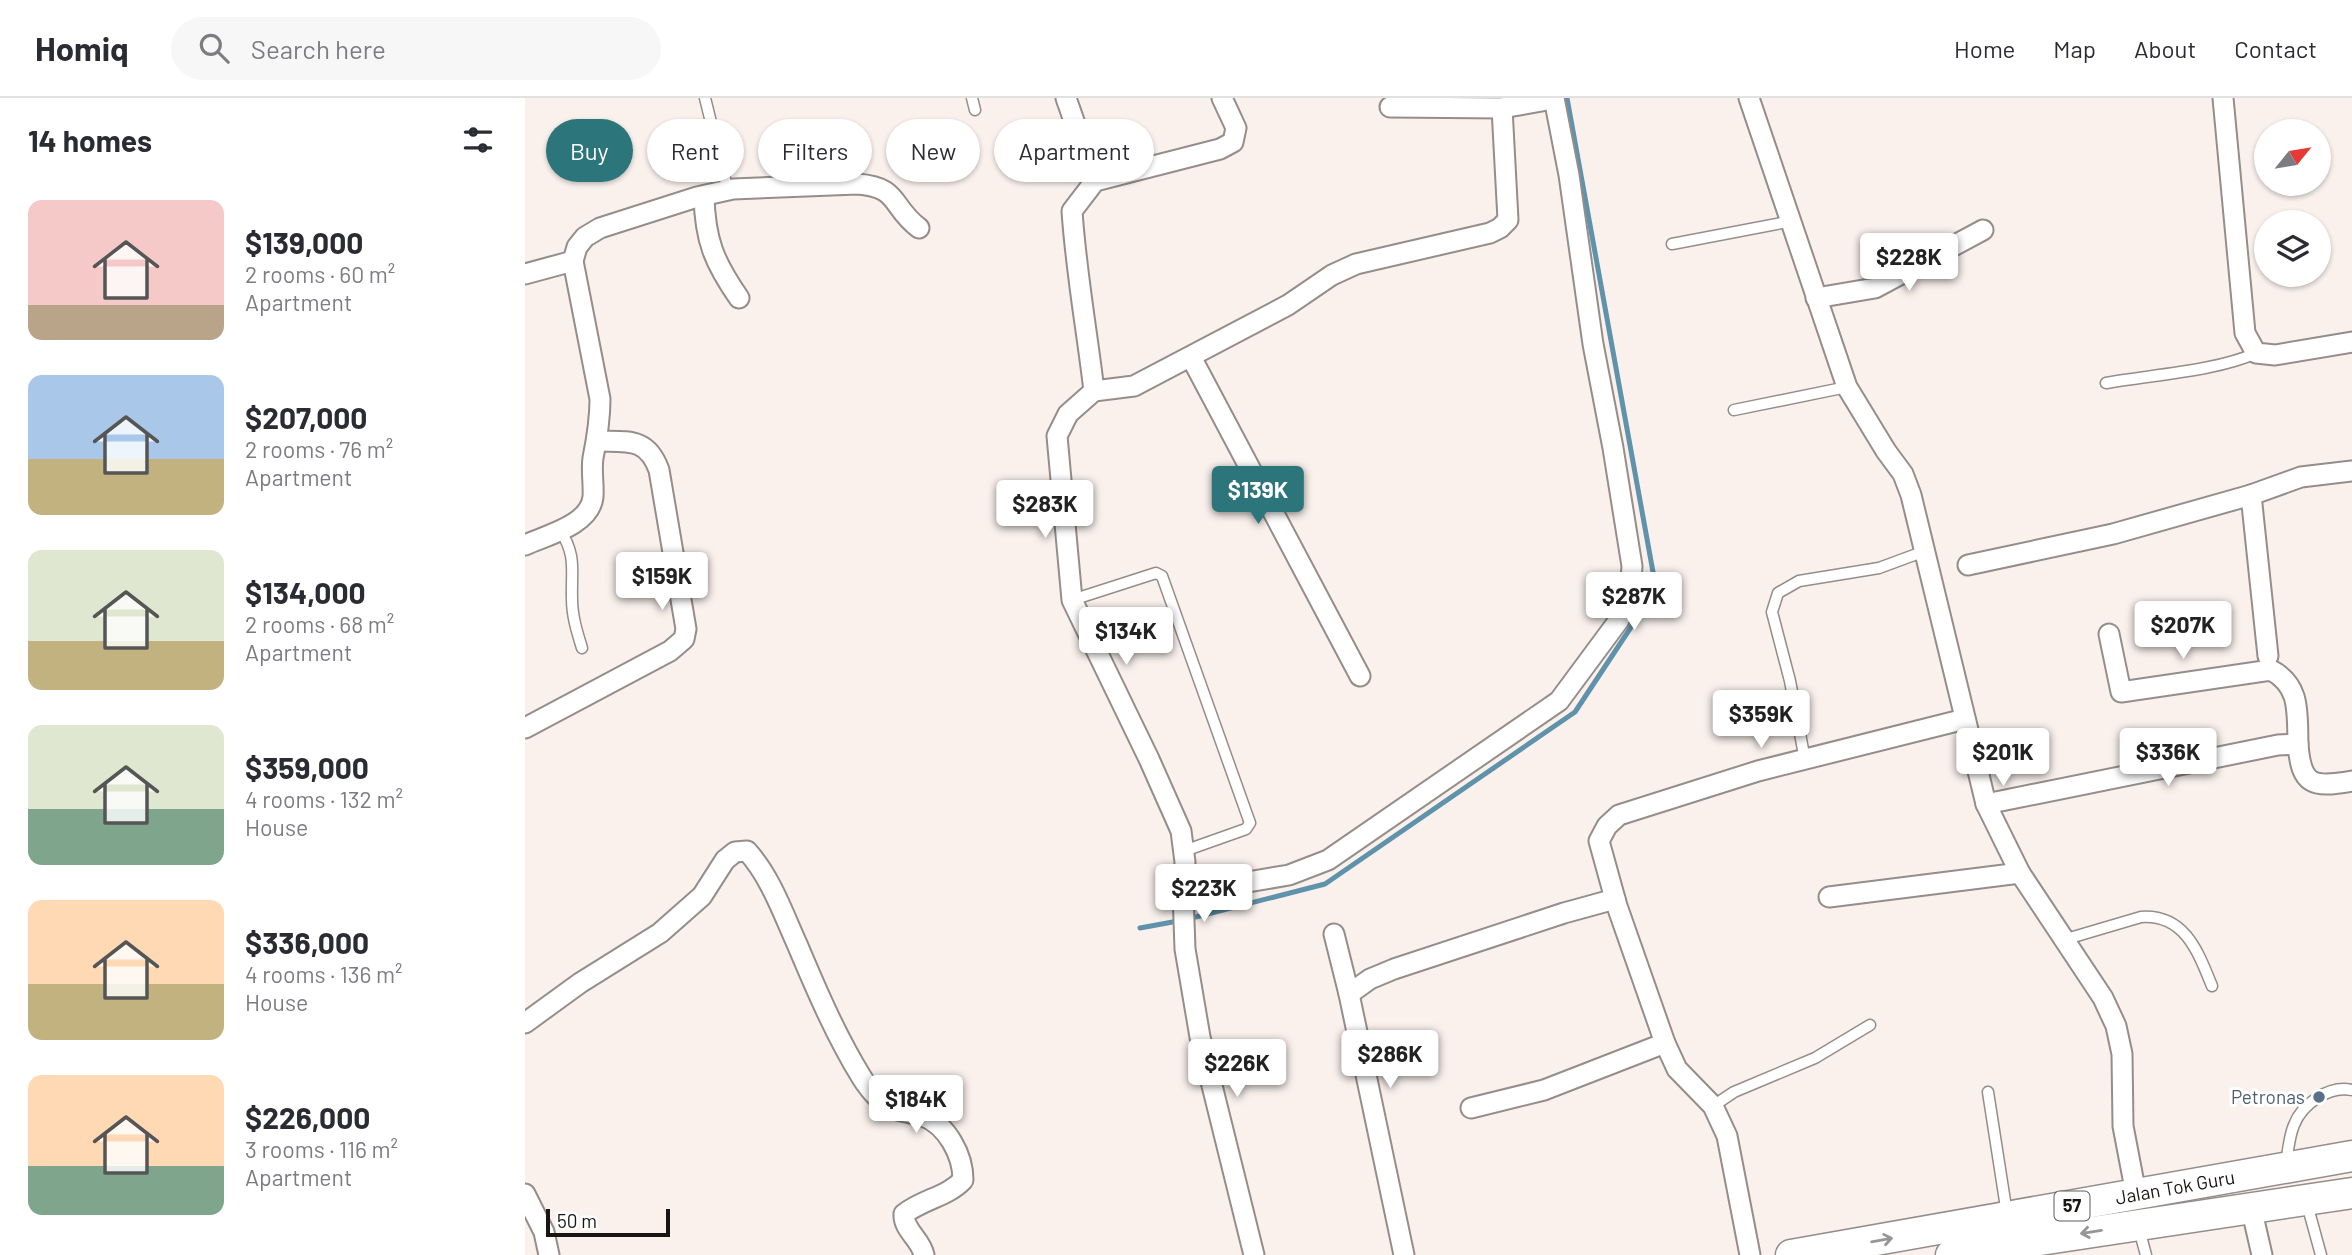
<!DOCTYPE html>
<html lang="en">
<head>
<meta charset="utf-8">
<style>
  body { margin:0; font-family:Barlow,sans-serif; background:#f7f7f7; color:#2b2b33; height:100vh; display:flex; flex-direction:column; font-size:26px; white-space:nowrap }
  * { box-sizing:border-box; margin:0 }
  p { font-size:23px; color:#7c7c81 }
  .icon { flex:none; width:38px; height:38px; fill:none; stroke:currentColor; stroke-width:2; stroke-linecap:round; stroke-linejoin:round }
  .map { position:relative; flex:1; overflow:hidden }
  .side { display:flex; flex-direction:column; background:#fff; width:525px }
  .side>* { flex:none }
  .guide { position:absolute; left:21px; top:21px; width:665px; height:63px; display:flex; gap:14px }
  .needle { width:46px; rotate:60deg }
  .buttons { position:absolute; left:1729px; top:21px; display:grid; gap:14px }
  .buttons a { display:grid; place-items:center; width:77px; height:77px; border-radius:50%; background:#fff; box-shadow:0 2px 5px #0004; font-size:35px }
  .scale { position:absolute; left:21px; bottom:18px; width:124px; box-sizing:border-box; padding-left:7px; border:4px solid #181513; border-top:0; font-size:19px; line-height:24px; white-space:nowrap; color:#181513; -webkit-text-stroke:5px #fff; paint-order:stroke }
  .price { position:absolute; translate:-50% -60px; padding:0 16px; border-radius:7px; background:#fff; color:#222; font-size:23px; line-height:46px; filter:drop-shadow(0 2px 4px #0008) }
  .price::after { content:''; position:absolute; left:50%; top:42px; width:21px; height:16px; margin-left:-10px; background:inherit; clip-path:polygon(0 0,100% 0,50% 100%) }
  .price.active { background:#2b757b; color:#fff }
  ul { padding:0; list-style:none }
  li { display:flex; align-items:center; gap:21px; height:175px; padding:0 28px }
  li span { display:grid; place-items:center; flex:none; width:196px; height:140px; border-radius:14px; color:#555 }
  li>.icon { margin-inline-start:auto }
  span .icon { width:84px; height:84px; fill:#fffc; stroke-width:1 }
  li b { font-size:30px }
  h2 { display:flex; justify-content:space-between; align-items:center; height:84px; padding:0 28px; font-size:30px }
  .pill { padding:0 24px; border-radius:32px; background:#fff; box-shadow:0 2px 5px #0004; font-size:24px; line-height:63px }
  .pill.active { background:#2b757b; color:#fff }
  header { display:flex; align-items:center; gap:42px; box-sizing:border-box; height:98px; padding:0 35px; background:#fff; border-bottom:2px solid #e1e1e2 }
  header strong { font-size:33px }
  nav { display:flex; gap:38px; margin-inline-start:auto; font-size:24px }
  .search { width:490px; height:63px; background:#f7f7f7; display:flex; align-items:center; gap:18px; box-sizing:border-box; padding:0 24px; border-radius:38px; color:#7c7c81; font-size:26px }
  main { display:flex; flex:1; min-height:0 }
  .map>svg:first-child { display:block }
</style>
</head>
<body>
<header>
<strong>Homiq</strong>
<div class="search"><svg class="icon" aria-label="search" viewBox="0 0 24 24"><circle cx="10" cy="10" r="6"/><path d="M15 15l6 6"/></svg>Search here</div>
<nav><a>Home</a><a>Map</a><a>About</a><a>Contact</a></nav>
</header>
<main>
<section class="side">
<h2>14 homes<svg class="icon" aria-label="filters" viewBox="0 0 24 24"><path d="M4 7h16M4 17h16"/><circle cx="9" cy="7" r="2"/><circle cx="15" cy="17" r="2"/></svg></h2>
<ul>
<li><span style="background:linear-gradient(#f6c9c9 75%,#b9a48a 0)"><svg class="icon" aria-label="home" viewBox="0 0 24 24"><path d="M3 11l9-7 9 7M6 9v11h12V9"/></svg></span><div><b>$139,000</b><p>2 rooms · 60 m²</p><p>Apartment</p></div></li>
<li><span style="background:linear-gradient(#a9c7e8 60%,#c2b280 0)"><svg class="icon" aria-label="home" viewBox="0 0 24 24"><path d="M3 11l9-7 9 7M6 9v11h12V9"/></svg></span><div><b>$207,000</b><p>2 rooms · 76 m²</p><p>Apartment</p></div></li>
<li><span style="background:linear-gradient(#dfe7d0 65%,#c2b280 0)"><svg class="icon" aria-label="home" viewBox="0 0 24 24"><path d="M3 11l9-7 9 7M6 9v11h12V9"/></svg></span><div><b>$134,000</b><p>2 rooms · 68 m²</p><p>Apartment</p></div></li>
<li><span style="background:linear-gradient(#dfe7d0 60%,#7fa58c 0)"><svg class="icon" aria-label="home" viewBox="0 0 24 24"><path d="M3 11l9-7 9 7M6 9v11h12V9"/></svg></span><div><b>$359,000</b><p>4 rooms · 132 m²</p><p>House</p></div></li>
<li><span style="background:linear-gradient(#ffd9b3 60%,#c2b280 0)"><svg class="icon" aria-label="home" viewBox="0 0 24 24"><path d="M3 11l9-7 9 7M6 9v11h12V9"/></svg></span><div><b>$336,000</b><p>4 rooms · 136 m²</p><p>House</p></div></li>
<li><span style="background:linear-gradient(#ffd9b3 65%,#7fa58c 0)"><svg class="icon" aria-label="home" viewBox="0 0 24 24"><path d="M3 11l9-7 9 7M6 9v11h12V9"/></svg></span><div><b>$226,000</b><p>3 rooms · 116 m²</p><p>Apartment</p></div></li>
</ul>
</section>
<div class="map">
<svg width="1827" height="1157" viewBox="0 0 1827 1157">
  <rect width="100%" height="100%" fill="#faf1ed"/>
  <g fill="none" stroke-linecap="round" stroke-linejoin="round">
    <g stroke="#5f93ab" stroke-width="5">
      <polyline points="663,821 800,786 1050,614 1116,514 1128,474 1042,0"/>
      <polyline points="615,830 653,823"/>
    </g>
    <g stroke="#958d89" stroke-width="13">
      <g id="lane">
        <polyline points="180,0 203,93"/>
        <polyline points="447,0 450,12"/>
        <polyline points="1147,146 1267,123"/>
        <path d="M1581,285C1625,277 1692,273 1731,255"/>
        <polyline points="1209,312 1322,289"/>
        <path d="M35,432C52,458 46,473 47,501C47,518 52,534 57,550"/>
        <polyline points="547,502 631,475 637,478 725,725 721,731 659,753"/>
        <polyline points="1280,662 1265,583 1247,514 1253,495 1274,483 1354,470 1400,453"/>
        <path d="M1538,842L1616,819C1660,816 1673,854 1687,888"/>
        <polyline points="1463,994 1482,1116"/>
        <polyline points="1188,1008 1209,994 1290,960 1345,927"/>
        <path d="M1761,1066C1763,1054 1764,1038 1769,1027C1777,1006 1804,987 1827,992"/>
        <polyline points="1782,1106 1796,1157"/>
        <polyline points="1614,1131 1621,1157"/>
      </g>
    </g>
    <g stroke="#958d89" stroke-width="23">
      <g id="street">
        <polyline points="541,0 570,83"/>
        <polyline points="1224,0 1322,289 1361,353 1378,376 1386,397 1461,706 1495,775 1578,900 1591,928 1597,956 1598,1028 1611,1096"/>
        <polyline points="1698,0 1720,235 1731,255 1750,257 1827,244"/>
        <polyline points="865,9 977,10 1028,1"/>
        <path d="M179,98C180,142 189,164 214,200"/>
        <polyline points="0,176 48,163"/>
        <polyline points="1291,200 1350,190 1458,132"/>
        <polyline points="666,259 835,578"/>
        <path d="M569,293C562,233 551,174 547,113L570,83L695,51L708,44L711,30L697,0"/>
        <polyline points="1726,397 1743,558"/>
        <path d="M0,447C22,437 65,427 68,399C69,386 66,373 68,360C72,340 75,322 75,301L48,163L52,149L60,139L75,130L172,99L208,91L332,86C375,89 365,108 394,130"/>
        <polyline points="1443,467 1588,436 1726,397 1776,379 1827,373"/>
        <path d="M1584,536L1596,594L1746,572C1776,588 1772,615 1773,646"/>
        <path d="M0,630L145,553L159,541L161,531L134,372C122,339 103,344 72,343"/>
        <path d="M1461,706L1753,647L1773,646C1776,688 1788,690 1827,683"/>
        <polyline points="658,795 764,777 803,762 1034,603 1094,522 1105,498 1107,468 1088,350 1068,246 1044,77 1029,0"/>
        <polyline points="1304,799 1495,775"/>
        <polyline points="809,836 824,896 879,1157"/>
        <polyline points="824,896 845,881 869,871 1039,815 1090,801"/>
        <path d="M0,925L55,885L135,835L177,798L200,762L210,754L222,753C245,778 258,815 272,846C291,891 311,938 337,980C344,991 355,1004 367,1010C376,1014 388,1015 398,1018C422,1027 438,1057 438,1082C422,1099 398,1101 379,1116C378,1132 396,1141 399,1157"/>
        <polyline points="946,1010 1019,992 1140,945"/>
        <polyline points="0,1096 19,1134 24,1157"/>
        <polyline points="1726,1109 1737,1157"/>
        <polyline points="729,1157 675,939 660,851 658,795 660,764 656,733 624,661 547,502 532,338 543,316 569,293 609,288 763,207 807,177 831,166 965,135 975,130 983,122 977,10"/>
        <polyline points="1225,1157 1202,1038 1188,1008 1152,971 1140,945 1092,808 1074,743 1082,728 1094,717 1233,673 1440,621"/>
      </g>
    </g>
    <g stroke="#958d89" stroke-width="33">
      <g id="primary">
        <path id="s1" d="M1266,1157L1827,1058"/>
        <polyline points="1426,1157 1488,1146 1827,1095"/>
      </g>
    </g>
    <use href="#lane" stroke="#fff" stroke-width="10"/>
    <use href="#street" stroke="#fff" stroke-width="19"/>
    <use href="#primary" stroke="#fff" stroke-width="30"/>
  </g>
  <defs><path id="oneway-shaft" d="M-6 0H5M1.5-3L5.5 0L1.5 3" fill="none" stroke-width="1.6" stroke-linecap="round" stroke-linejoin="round" transform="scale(1.75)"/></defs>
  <g stroke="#979695">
    <use href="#oneway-shaft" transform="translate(1566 1134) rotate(171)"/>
    <use href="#oneway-shaft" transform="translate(1357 1142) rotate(-10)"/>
  </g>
  <circle fill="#5c6f8a" stroke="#fff" stroke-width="2.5" cx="1794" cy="999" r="7"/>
  <g text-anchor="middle" stroke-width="6" stroke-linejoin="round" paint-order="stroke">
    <rect fill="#fff" stroke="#5d5b5a" stroke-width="2" x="1529.5" y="1093.5" width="35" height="29" rx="5"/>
    <g font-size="18" font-weight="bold" fill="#181513">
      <text x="1547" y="1114">57</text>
    </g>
    <g font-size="19" fill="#4e5e75" stroke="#fff" text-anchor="end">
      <text x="1780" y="1006">Petronas</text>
    </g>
    <g font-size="19" fill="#181513" stroke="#fff">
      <text dy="7" stroke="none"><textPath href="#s1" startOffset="390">Jalan Tok Guru</textPath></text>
    </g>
  </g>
</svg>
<div class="buttons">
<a><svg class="needle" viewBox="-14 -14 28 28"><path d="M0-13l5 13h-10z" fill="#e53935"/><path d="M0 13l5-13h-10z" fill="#7c7c81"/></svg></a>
<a><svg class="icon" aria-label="layers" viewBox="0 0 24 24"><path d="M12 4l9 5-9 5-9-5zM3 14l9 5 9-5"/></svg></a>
</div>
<div class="scale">50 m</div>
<b class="price" style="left:1384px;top:195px">$228K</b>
<b class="price active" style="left:733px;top:428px">$139K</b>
<b class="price" style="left:520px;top:442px">$283K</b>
<b class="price" style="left:137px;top:514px">$159K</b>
<b class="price" style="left:1109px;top:534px">$287K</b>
<b class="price" style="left:1658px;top:563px">$207K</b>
<b class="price" style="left:601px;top:569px">$134K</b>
<b class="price" style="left:1236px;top:652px">$359K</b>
<b class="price" style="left:1478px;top:690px">$201K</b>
<b class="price" style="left:1643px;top:690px">$336K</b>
<b class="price" style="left:679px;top:826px">$223K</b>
<b class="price" style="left:865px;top:992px">$286K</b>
<b class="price" style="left:712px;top:1001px">$226K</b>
<b class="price" style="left:391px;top:1037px">$184K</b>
<div class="guide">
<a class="pill active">Buy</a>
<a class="pill">Rent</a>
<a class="pill">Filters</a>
<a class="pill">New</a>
<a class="pill">Apartment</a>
</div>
</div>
</main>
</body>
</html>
